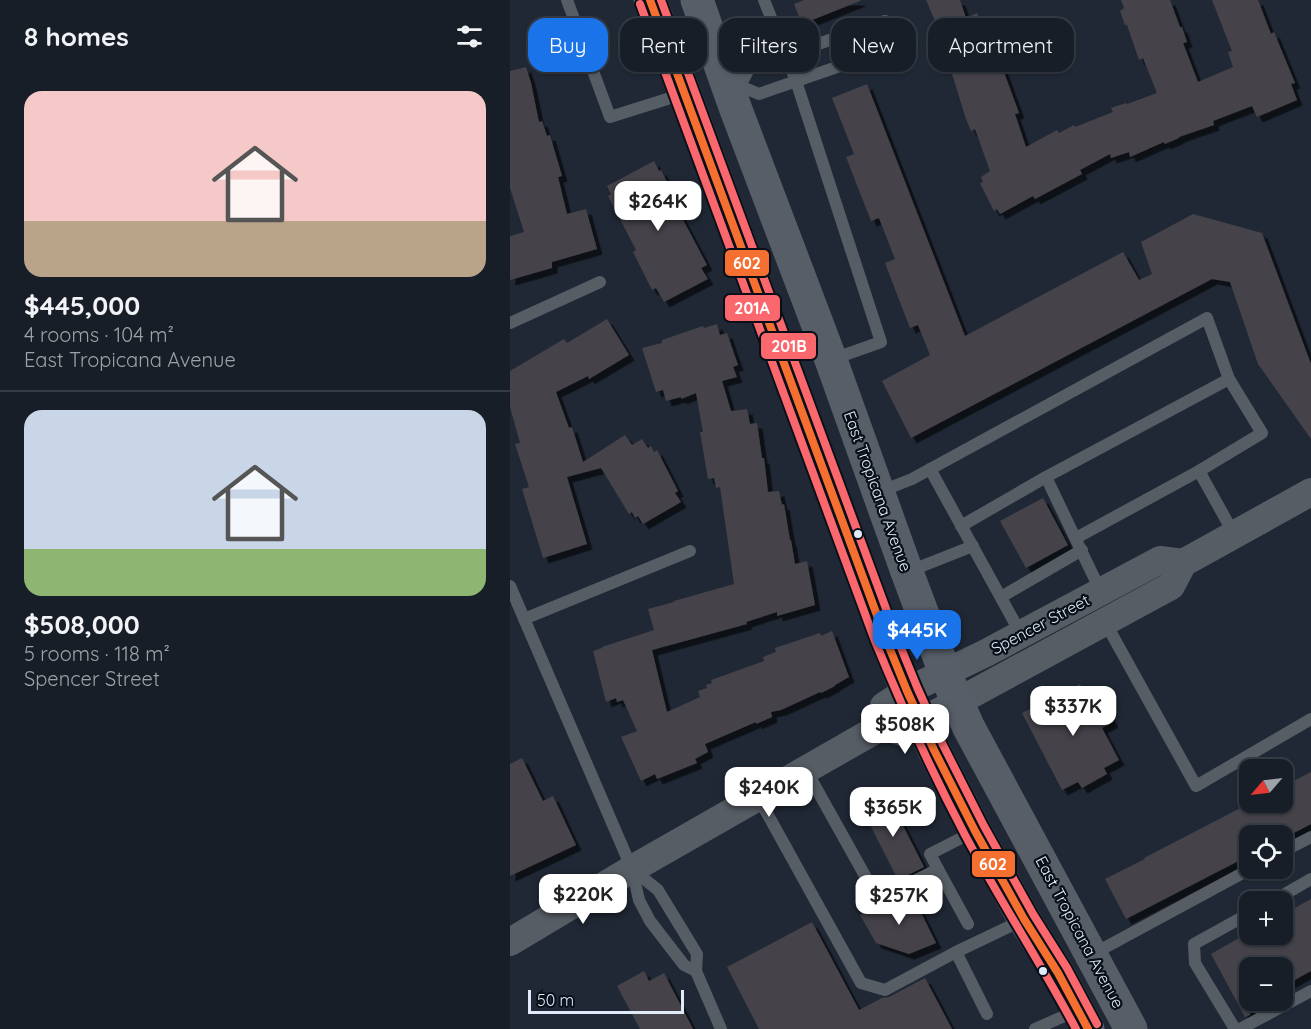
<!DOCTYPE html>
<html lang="en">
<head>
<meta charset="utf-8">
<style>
  body { margin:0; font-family:Quicksand,sans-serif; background:#212730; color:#f1f3f6; height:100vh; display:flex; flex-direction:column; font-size:22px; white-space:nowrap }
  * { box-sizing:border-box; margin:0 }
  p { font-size:20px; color:#9fa2a8 }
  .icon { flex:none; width:33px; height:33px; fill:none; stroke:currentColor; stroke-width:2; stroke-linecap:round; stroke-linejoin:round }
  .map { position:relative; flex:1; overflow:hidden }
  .drawer { display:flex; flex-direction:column; background:#181e28; width:510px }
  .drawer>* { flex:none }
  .banner { position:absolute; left:18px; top:18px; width:570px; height:54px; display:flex; gap:12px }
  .needle { width:39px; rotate:242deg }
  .controls { position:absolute; left:729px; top:759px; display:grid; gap:12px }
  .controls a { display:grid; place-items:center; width:54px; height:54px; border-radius:12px; background:#181e28; box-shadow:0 2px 4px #0004,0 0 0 2px #363c45; font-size:30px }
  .scale { position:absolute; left:18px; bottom:15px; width:156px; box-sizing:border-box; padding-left:6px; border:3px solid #e0eaf9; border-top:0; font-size:16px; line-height:21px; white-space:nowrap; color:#e0eaf9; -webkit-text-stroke:4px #090f19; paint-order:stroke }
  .price { position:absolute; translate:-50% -51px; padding:0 14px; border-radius:12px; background:#fff; color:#222; font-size:20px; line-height:39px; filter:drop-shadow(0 2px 3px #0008) }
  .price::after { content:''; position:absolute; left:50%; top:36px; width:18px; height:14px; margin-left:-9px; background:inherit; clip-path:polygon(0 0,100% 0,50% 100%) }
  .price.current { background:#1a73e8; color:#fff }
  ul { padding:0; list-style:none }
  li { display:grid; align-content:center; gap:12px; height:318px; padding:0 24px }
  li+li { border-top:2px solid #363c45 }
  li span { display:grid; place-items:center; height:186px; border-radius:18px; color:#555 }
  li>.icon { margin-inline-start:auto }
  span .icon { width:108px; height:108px; fill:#fffc; stroke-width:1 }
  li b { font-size:26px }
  h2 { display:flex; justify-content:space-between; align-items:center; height:72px; padding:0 24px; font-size:26px }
  .pill { padding:0 21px; border-radius:18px; background:#181e28; box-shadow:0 2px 4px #0004,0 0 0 2px #363c45; font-size:21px; line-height:54px }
  .pill.current { background:#1a73e8; color:#fff }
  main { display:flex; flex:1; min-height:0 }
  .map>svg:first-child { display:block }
</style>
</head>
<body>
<main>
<section class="drawer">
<h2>8 homes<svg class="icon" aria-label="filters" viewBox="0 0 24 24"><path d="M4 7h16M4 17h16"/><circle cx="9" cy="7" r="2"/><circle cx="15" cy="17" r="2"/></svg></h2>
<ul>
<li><span style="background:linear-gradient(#f6c9c9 70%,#b9a48a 0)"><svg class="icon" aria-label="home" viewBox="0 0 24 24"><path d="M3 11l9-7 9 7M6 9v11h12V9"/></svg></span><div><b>$445,000</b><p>4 rooms · 104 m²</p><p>East Tropicana Avenue</p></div></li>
<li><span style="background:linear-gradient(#c9d6e8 75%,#8fb573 0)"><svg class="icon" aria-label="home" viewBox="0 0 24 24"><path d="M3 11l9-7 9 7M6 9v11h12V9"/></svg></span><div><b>$508,000</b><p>5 rooms · 118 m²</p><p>Spencer Street</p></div></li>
</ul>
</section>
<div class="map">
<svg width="801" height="1029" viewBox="0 0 801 1029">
  <defs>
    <filter id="shadow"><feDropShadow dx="5.5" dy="5.5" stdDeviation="0" flood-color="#0009"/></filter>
  </defs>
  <rect width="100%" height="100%" fill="#202835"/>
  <g fill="#444349" filter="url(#shadow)">
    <polygon points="294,0 350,0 350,1 292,24 284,4"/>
    <polygon points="416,0 450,0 456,18 467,13 474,30 477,28 489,64 491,64 509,113 505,114 516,147 547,130 549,133 564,125 565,127 603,112 601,108 616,103 617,104 647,93 633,58 629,60 617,25 615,25 610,11 614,8 611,0 660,0 670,27 672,27 677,42 673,43 688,82 723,67 718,52 722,51 702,0 748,0 761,34 764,32 785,83 781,84 787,100 747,117 742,106 703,121 704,125 669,137 669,138 655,144 654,142 620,157 619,152 601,158 600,154 570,170 572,174 525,199 523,196 490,214 487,209 484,211 470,183 473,182 471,177 480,171 465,129 461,131 455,116 444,80 431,46 435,44"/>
    <polygon points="16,67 21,83 29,122 32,121 37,136 40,135 52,176 48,177 57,214 76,209 87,249 42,262 42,268 0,280 0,236 14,232 0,188 0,71"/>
    <polygon points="357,84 455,336 613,252 629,280 642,274 631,242 683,214 752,233 801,364 801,439 748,364 720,282 702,279 401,438 372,381 420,355 408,325 400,328 375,263 385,259 369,218 361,221 336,157 344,154 322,98"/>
    <polygon points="144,161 149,171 151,170 172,211 169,212 197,265 191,268 198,279 154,302 146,288 142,290 123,252 126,250 98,196 101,194 97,186"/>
    <polygon points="97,319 119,355 79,379 78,376 46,392 59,428 62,427 73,462 115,435 122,445 132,439 138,448 141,446 144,452 147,450 168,491 165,493 171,502 133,524 128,516 125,518 122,512 119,514 91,468 57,477 77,544 33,558 12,489 19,487 5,444 10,443 0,407 0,371 54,339 57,343"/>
    <polygon points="207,324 210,335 217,333 228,365 223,367 227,377 212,381 221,411 237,409 240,424 247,423 252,458 254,458 258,492 269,491 272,505 274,504 280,540 281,540 285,564 297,561 305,605 267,616 267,612 236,622 237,624 142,650 157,712 190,697 188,691 197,688 196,685 202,683 201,680 254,661 253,657 266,652 265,648 310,633 311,636 322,631 339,677 325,685 325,686 311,693 310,692 271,710 261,712 262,717 246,724 246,722 195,744 198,752 185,759 187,763 147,779 145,774 131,781 111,737 127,731 113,700 107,702 106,698 96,702 83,651 92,648 92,647 144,630 138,609 164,602 164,601 224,584 210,487 206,488 204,478 198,479 190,432 193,432 186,393 171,399 171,397 156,401 153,390 146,392 132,348 152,343 152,340 193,326 194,328"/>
    <polygon points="533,498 558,545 516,568 490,521"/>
    <polygon points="570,684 583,709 593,704 603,722 592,728 609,760 594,768 597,774 572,788 568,782 552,790 512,713"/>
    <polygon points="12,758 33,801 43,796 66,845 0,876 0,764"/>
    <polygon points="801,772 801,824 778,836 740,836 740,855 616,919 595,879 635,859 634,858 742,802 772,802 772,787"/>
    <polygon points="378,796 414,867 388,880 352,809"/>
    <polygon points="401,892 426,943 399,954 366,943 350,915 367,907 372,906"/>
    <polygon points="801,899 801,971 772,987 772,968 740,968 740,1015 735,1017 701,954 736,934 772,934 772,915"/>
    <polygon points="302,922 349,1010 372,998 379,997 415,978 442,1029 249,1029 217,967"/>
    <polygon points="134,971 139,981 154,973 183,1029 130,1029 107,986"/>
  </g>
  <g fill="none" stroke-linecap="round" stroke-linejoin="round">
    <g stroke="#575d65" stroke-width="12">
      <polyline points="57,0 100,117 173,94"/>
      <polyline points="254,0 286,81 371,342 323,359"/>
      <polyline points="230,86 239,69 276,55 375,21"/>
      <polyline points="222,89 230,86 249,94 385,47"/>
      <polyline points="0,323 90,282"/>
      <polyline points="420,469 511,634"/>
      <polyline points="689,471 724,534"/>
      <polyline points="536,477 591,592"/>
      <polyline points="369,492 402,479 697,318 719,379 752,433 689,471 566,538"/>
      <polyline points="451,526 536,477 719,379"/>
      <polyline points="397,572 463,546"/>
      <polyline points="0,586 122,869 129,900 140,921 174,965 186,971"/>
      <polyline points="491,597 572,550"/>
      <polyline points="14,619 180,551"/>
      <polyline points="595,622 686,786 801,719"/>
      <polyline points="296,770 368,899 428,869 458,924"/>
      <polyline points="248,797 351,983 375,990 446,952 513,920"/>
      <polyline points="772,852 801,837"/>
      <polyline points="428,869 420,854 465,831"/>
      <polyline points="123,870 148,890 187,954 186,971 211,1029"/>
      <polyline points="761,902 801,879"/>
      <polyline points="446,952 477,1014"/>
      <polyline points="583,954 742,868"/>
      <polyline points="525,1029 568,1010"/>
      <polyline points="725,1029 685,963 684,944 740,913"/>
      <polyline points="730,1029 801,991"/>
    </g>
    <g stroke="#575d65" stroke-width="28">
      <polyline points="373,726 374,706 397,691 476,653 650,560 673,563"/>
      <polyline points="0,942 122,869 367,729 373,726 392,732 661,586 673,563 801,492"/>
    </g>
    <g stroke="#575e68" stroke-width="33">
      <polyline points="140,0 375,637 397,691 424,750 465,831 514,919 548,973 578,1029"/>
      <polyline points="187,0 225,107 321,360 397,572 435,673 458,726 621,1029"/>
    </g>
    <g stroke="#090f19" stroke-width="12">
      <polyline id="bus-1" points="140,0 375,637 397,691 424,750 465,831 514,919 548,973 578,1029"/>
    </g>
    <g stroke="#090f19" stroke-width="12">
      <path id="bus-2" d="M130,4L365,641C392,707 422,772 455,835C490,901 531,963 566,1029"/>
    </g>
    <g stroke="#090f19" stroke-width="12">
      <polyline id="bus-3" points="151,0 385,633 407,687 433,745 474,826 523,914 557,968 587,1024"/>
    </g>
    <use href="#bus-1" stroke="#f46f30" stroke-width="8"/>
    <use href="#bus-2" stroke="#fa676d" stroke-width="8"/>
    <use href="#bus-3" stroke="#fa676d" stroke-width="8"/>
  </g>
  <g fill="#e0eaf9" stroke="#090f19" stroke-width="2">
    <circle cx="348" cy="534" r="5"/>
    <circle cx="533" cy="971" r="5"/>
  </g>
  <g text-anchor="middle" stroke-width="4.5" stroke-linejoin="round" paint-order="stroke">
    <g font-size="16" fill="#e0eaf9" stroke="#090f19">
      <text transform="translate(368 491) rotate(70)" y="6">East Tropicana Avenue</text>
      <text transform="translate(530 624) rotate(-28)" y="6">Spencer Street</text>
      <text transform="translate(570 932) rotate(62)" y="6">East Tropicana Avenue</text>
    </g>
  </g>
  <g stroke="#090f19" stroke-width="2">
    <rect x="214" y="249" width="46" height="28" rx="6" fill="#f46f30"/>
    <rect x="214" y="294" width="57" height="28" rx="6" fill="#fa676d"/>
    <rect x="250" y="332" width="57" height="28" rx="6" fill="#fa676d"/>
    <rect x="461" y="850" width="45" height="28" rx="6" fill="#f46f30"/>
  </g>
  <g font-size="16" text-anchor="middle" font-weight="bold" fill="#fff">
    <text x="237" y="269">602</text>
    <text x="242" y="314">201A</text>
    <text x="279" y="352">201B</text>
    <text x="483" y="870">602</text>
  </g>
</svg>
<div class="controls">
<a><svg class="needle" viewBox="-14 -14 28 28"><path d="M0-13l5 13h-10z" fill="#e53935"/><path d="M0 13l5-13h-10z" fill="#9fa2a8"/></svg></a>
<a><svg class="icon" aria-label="locate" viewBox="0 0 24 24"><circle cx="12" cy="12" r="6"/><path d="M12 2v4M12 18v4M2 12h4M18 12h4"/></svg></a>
<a>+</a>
<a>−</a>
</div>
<div class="scale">50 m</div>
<b class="price" style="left:148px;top:232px">$264K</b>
<b class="price current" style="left:407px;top:661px">$445K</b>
<b class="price" style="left:563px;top:737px">$337K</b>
<b class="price" style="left:395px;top:755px">$508K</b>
<b class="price" style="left:259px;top:818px">$240K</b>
<b class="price" style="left:383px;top:838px">$365K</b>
<b class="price" style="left:73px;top:925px">$220K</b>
<b class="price" style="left:389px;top:926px">$257K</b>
<div class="banner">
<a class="pill current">Buy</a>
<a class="pill">Rent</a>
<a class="pill">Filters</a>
<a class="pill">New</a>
<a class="pill">Apartment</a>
</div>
</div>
</main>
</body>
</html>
